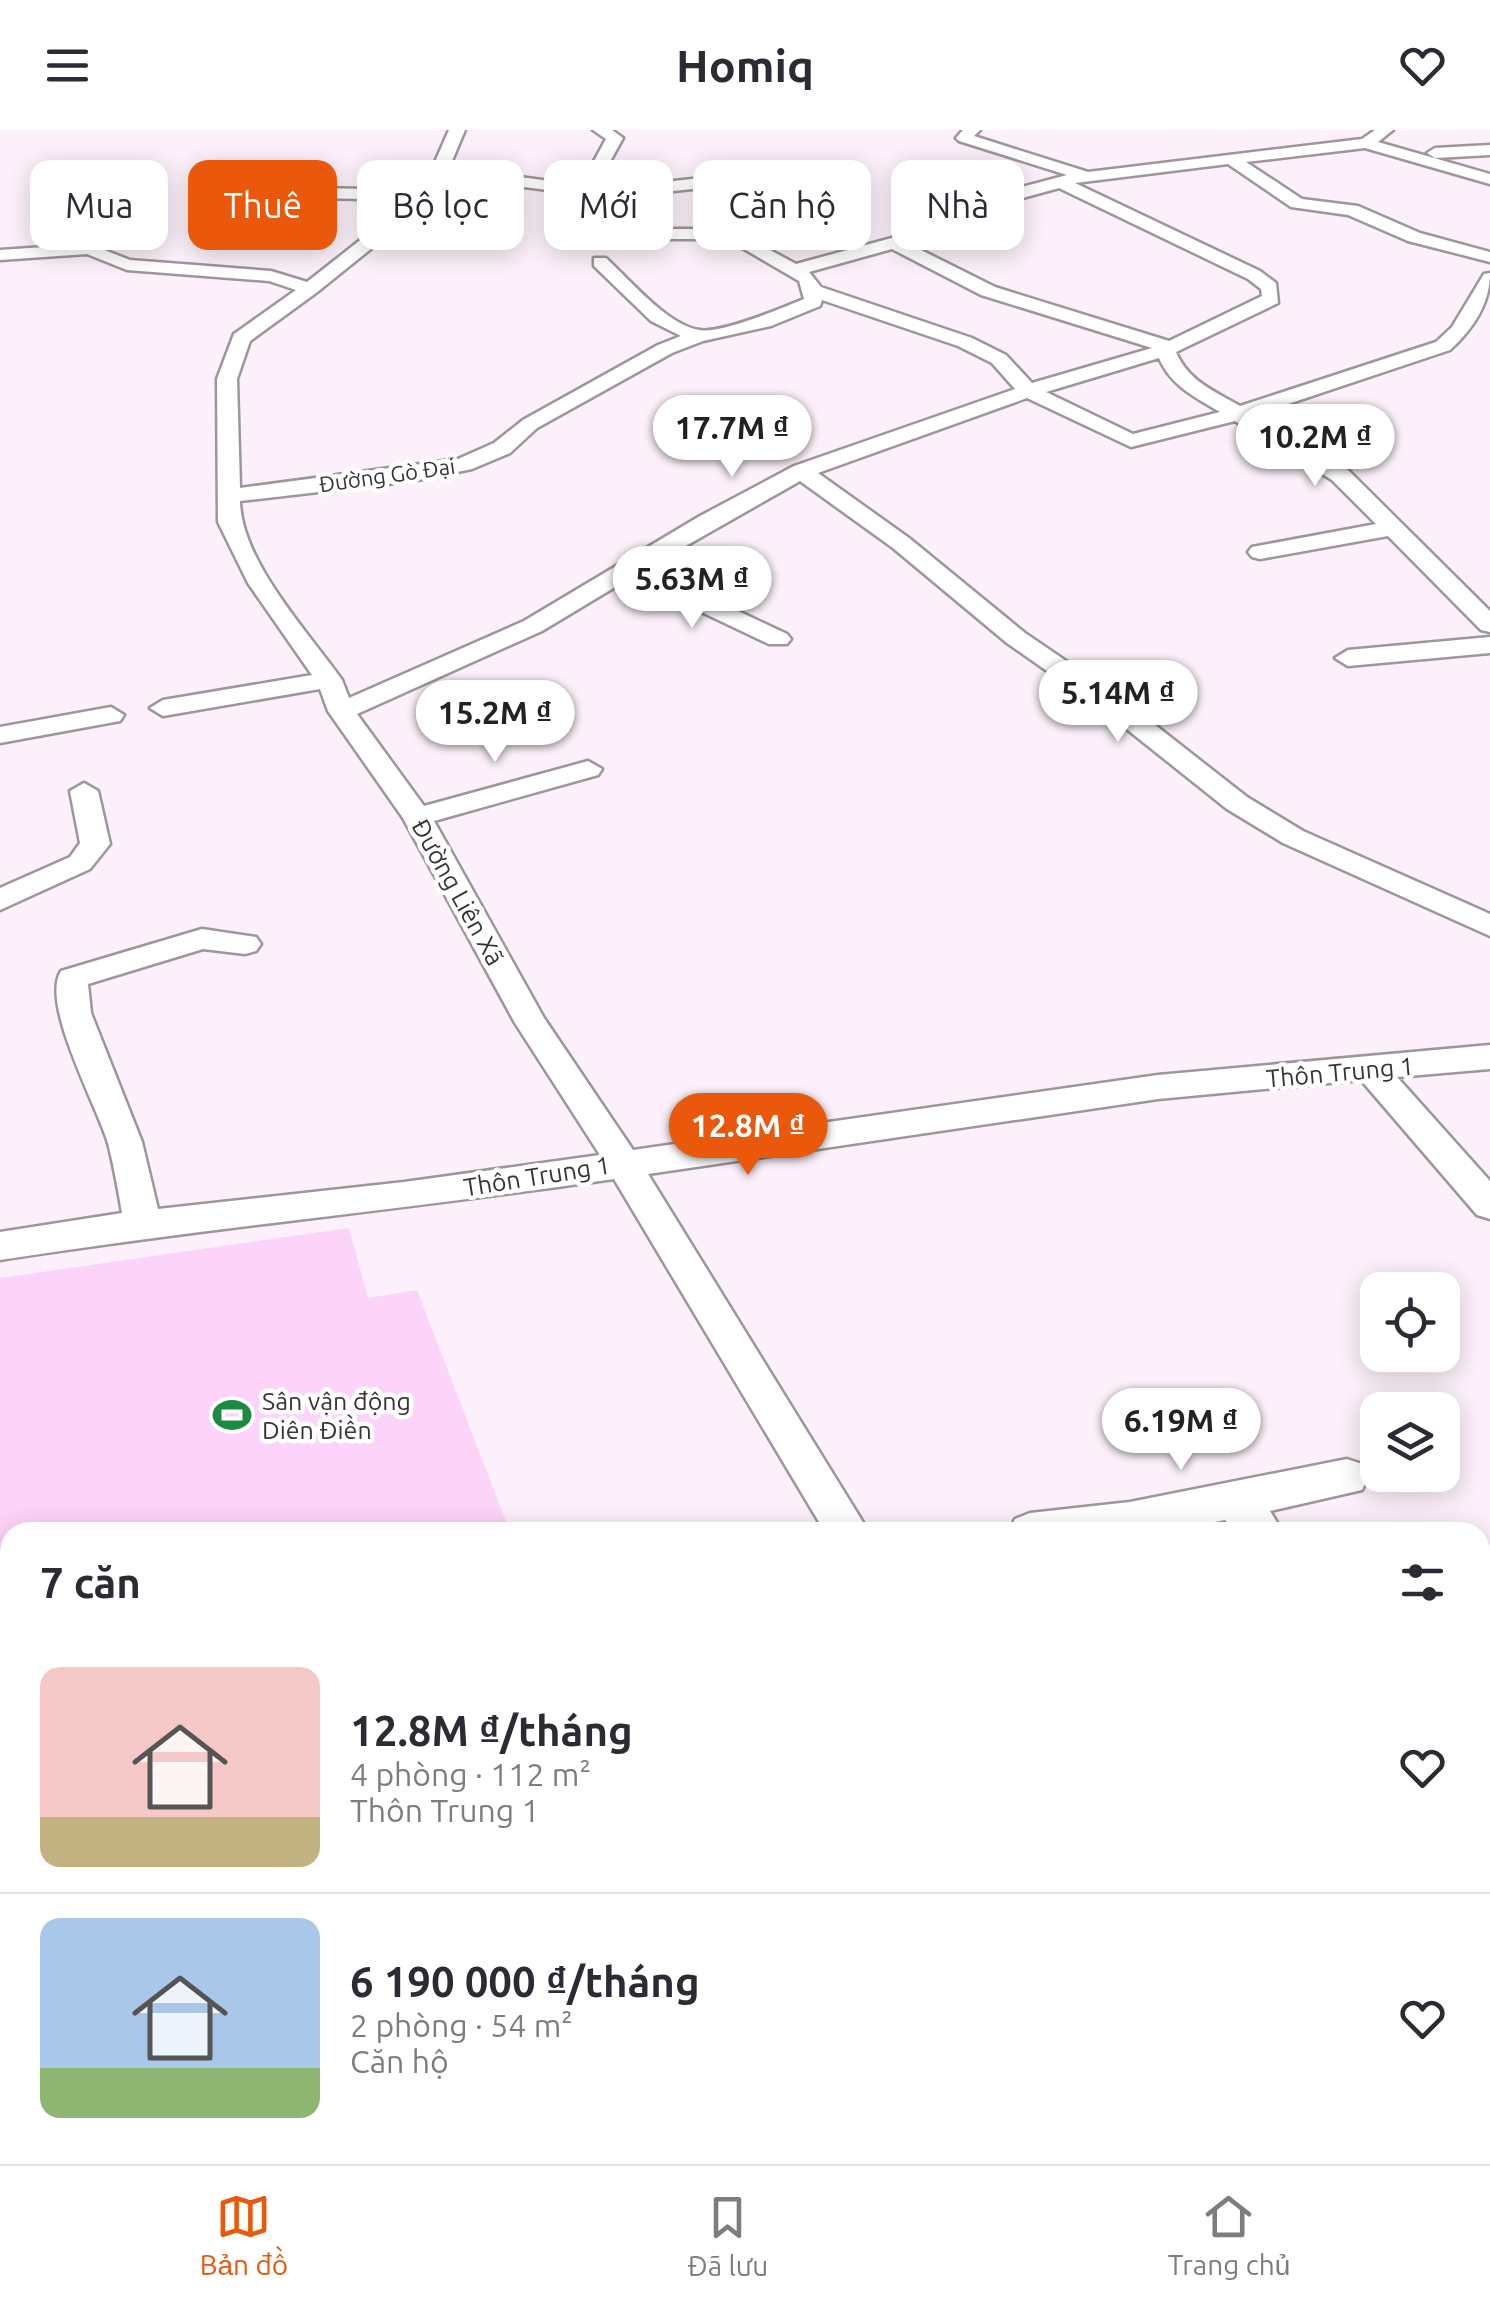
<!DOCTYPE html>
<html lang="vi">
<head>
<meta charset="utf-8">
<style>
  body { margin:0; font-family:Ubuntu,sans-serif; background:#f7f7f7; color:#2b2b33; height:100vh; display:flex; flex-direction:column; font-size:38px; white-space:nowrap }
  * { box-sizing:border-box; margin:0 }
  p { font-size:32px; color:#7c7c81 }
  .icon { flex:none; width:55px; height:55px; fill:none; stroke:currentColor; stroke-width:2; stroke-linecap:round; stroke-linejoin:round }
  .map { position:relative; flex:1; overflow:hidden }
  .drawer { position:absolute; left:0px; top:1392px; width:1490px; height:642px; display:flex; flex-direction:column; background:#fff; border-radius:30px 30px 0 0; box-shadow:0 5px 25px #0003 }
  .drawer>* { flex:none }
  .banner { position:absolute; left:30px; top:30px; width:1430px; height:90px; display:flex; gap:20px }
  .buttons { position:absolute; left:1360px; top:1142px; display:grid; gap:20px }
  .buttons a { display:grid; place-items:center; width:100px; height:100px; border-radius:20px; background:#fff; box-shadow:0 5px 25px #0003; font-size:50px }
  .price { position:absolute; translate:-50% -85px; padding:0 22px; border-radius:35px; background:#fff; color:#222; font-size:32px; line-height:65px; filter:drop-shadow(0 2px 5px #0008) }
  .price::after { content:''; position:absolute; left:50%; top:60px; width:30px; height:22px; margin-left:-15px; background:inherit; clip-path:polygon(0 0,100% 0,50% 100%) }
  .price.selected { background:#ea580c; color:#fff }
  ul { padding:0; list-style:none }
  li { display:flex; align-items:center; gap:30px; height:250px; padding:0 40px }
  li+li { border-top:2px solid #e1e1e2 }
  li span { display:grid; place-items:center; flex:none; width:280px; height:200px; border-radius:20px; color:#555 }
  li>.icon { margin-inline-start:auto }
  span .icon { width:120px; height:120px; fill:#fffc; stroke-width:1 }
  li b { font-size:42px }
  h2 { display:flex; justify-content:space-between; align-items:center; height:120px; padding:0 40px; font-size:42px }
  .pill { padding:0 35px; border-radius:20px; background:#fff; box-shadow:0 5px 25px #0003; font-size:35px; line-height:90px }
  .pill.selected { background:#ea580c; color:#fff }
  header { display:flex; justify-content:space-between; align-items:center; height:130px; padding:0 40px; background:#fff; font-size:45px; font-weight:700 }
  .dock { display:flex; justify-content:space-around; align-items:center; height:140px; border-top:2px solid #e1e1e2; background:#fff; font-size:28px; color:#7c7c81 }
  .dock a { display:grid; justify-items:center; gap:5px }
  .dock .selected { color:#ea580c }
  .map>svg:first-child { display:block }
</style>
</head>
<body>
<header><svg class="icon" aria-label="menu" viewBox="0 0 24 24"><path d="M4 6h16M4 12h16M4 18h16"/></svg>Homiq<svg class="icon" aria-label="heart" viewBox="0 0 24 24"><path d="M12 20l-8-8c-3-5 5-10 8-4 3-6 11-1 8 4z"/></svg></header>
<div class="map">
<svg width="1490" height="2034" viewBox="0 0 1490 2034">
  <rect width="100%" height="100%" fill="#fcf1fa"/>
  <polygon fill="#fdd4f9" points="349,1098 368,1168 417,1160 510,1402 10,1402 10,1702 0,1707 0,1148"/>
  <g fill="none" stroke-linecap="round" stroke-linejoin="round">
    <g stroke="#9f959d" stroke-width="5">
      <g id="minor">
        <path d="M449,0H465L449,38L581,55L606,9L593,0H612L623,8L596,57L599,59L711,47L719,52L711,57L608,68L640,99H731L796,134L943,94L1007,61L1067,45L959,11L956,8L963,0H980L974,6L1088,42L1362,9L1375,0H1393L1378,12L1490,44V54L1365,18L1246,32L1302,69L1358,76L1420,103L1490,122V132L1408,111L1348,85L1291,77L1228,34L1075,53L1260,141L1276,153L1278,173L1176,222C1188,251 1214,261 1240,276L1436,212L1452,197L1484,144L1490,143C1490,174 1473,199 1450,220L1255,285L1348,340L1490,481V502L1481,500L1388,406L1260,429L1252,427L1248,422L1252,417L1376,394L1332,350L1235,291L1131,317L1027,268L818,343L909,408L1025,503L1122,569L1247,667L1303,701L1490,784V806L1283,713L1227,679L1104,581L1007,513L893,418L800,351L647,438L787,504L791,509L787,514H769L630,448L542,501L357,584L424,676L588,631L602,639L598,645L434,691L544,888L633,1020L1158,945L1490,915V939L1397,947L1490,1051V1089L1477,1085L1361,950L1158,969L648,1044L869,1402H825L614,1049C410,1079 204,1098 0,1130V1102L122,1083C118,1060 114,1036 108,1013C97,976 40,873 61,841L202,799L256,807L261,814L256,821L245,824L203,819L88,854L91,883L142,1012L158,1079L404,1052L600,1025L515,893L403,688L328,581L320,559L163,586L150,578L163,570L312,545L248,453L218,392L217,249L234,204L296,160L269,151L127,140L87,124L0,130V120L89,114L130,130L271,141L307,152L411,70L315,68L224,58L218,56V50L315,58L419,60L428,48ZM445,47L587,65L629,108L635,109H727L799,151L804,169C782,178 721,204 699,200C667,195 629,149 606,128H594V136L651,191L681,206L658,215L523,290L494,313L458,329L240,358L237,249L250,211L316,163L423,77ZM1059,58L1248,149L1261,159L1262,166L1169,211L995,157L909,114L955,102L1019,69ZM892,119L981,165L1152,218L1032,253L1006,225L972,208L821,157L809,142ZM822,170L958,216L992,233L1015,259L794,336L700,386L524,491L349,568L342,550C308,502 241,431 240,371L413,351L472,339L510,323L537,298L672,223L703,211L771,196L820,176ZM1159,228C1171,256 1195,267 1220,282L1133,304L1046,262Z"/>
        <polygon points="1490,15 1490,25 1435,28 1427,23 1435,18"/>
        <polygon points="1490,507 1490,523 1348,536 1335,528 1348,520"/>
        <polygon points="111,577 124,585 120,591 0,613 0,597"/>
        <polygon points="84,653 98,661 110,714 90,739 0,780 0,758 70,727 80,713 70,661"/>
        <polygon points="1347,1329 1362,1334 1368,1347 1362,1360 1270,1381 1283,1402 1236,1402 1225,1390 1165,1402 1009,1402 1015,1389 1030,1383 1130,1372"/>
        <polygon points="1490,1583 1490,1629 1480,1633 1480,1587"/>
        <polygon points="1179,2025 1234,2025 1237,2034 1182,2034"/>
      </g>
    </g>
    <use href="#minor" fill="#fff" fill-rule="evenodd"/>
  </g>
  <polygon fill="#c2b8c1" points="1248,2025 1480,2025 1490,2034 1253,2034"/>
  <polygon fill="#e1d6e0" stroke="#9e969d" stroke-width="2.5" points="1480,1655 1490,1669 1490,2034 1286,2034 1281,2025 1480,2025"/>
  <defs>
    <g id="stadium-bare" transform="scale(3)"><path d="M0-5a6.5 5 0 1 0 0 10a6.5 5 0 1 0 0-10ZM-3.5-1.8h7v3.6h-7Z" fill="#1d8a41" stroke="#fff" stroke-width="2.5" paint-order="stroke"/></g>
  </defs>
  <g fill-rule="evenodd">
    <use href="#stadium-bare" x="232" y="1285"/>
  </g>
  <g text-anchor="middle" stroke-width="9" stroke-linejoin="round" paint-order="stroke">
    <g font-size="22" fill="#373336" stroke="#fff">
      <text transform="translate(387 345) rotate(-8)" y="8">Đường Gò Đại</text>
    </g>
    <g font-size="25" fill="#373336" stroke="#fff">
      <text transform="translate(458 762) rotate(61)" y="9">Đường Liên Xã</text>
      <text transform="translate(1340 942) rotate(-5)" y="9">Thôn Trung 1</text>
      <text transform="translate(537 1046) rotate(-9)" y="9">Thôn Trung 1</text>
    </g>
    <g font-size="25" fill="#373336" stroke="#fff" text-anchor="start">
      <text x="262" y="1280">Sân vận động<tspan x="262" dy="29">Diên Điền</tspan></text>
    </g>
  </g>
</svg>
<div class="buttons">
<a><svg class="icon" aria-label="locate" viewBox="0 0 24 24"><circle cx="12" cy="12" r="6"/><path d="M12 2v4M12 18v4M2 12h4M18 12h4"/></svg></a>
<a><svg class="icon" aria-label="layers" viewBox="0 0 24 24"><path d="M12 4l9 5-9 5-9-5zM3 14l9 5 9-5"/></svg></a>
</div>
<b class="price" style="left:732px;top:350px">17.7M ₫</b>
<b class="price" style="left:1315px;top:359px">10.2M ₫</b>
<b class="price" style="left:692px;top:501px">5.63M ₫</b>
<b class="price" style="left:1118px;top:615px">5.14M ₫</b>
<b class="price" style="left:495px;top:635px">15.2M ₫</b>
<b class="price selected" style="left:748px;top:1048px">12.8M ₫</b>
<b class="price" style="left:1181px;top:1343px">6.19M ₫</b>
<div class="banner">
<a class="pill">Mua</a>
<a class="pill selected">Thuê</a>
<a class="pill">Bộ lọc</a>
<a class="pill">Mới</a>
<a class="pill">Căn hộ</a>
<a class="pill">Nhà</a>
</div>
<section class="drawer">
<h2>7 căn<svg class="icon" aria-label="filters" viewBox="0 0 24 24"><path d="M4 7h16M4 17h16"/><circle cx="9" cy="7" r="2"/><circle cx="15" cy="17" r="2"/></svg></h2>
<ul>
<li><span style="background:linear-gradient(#f6c9c9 75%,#c2b280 0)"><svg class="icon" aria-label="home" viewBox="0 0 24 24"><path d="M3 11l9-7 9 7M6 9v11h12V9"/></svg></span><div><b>12.8M ₫/tháng</b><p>4 phòng · 112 m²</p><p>Thôn Trung 1</p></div><svg class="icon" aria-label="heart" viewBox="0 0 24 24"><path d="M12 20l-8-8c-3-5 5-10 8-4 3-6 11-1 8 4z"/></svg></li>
<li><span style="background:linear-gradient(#a9c7e8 75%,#8fb573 0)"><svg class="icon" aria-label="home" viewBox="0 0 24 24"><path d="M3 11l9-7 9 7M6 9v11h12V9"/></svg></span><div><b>6 190 000 ₫/tháng</b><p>2 phòng · 54 m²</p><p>Căn hộ</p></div><svg class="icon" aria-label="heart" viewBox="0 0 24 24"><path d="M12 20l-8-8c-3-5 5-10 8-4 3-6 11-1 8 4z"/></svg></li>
</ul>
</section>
</div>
<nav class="dock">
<a class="selected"><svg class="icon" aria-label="map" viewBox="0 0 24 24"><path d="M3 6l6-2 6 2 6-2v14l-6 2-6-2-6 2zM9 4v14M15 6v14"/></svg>Bản đồ</a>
<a><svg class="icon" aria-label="saved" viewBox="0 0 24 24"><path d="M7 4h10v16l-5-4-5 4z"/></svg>Đã lưu</a>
<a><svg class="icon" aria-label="home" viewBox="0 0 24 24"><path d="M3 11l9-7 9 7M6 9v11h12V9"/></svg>Trang chủ</a>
</nav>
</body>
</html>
